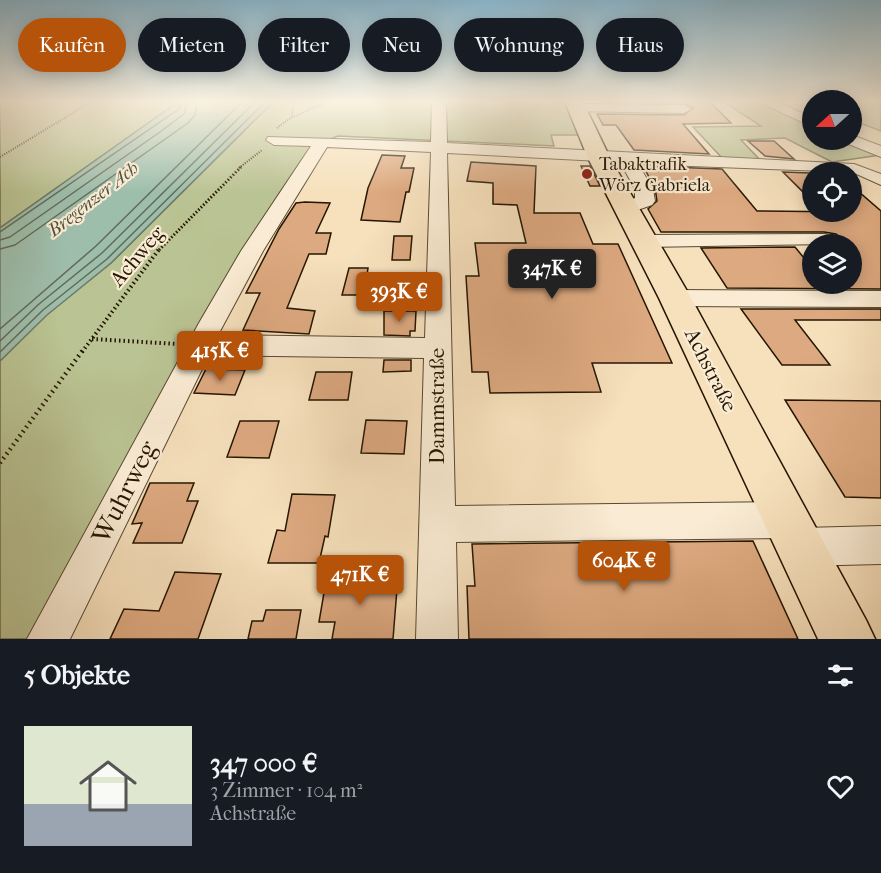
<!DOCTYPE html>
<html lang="de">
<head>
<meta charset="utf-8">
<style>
  body { margin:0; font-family:"IM FELL French Canon",serif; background:#242831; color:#f1f3f6; height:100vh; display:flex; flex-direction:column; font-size:22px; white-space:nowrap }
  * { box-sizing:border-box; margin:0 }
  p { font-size:20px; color:#9ea1a6 }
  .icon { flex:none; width:33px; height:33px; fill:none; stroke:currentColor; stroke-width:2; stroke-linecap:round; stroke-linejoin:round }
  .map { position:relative; height:639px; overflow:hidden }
  .details { display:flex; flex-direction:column; background:#171b24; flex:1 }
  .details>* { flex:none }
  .hud { position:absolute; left:18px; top:18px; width:846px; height:54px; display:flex; gap:12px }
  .needle { width:39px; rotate:249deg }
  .controls { position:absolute; left:802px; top:90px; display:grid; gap:12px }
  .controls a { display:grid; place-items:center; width:60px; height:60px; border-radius:50%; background:#171b24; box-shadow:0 3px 15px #0003; font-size:30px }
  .price { position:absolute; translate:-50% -51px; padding:0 14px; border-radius:6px; background:#b45309; color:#fff; font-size:20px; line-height:39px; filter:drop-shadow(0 2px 3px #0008) }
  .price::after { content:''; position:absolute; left:50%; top:36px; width:18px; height:14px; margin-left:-9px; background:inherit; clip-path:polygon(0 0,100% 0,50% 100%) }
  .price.current { background:#222; color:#fff }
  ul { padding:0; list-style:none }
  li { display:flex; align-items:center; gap:18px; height:150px; padding:0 24px }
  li+li { border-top:2px solid #363941 }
  li span { display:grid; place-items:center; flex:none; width:168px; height:120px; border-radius:0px; color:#555 }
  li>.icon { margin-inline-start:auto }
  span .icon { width:72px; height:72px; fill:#fffc; stroke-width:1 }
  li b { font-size:26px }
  h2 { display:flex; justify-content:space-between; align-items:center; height:72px; padding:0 24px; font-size:26px }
  .tag { padding:0 21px; border-radius:27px; background:#171b24; box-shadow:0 3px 15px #0003; font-size:21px; line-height:54px }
  .tag.current { background:#b45309; color:#fff }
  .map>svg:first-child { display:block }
</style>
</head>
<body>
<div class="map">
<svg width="881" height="639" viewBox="0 0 881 639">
  <rect width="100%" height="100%" fill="#f7e1bd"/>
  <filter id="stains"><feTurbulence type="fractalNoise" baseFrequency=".00333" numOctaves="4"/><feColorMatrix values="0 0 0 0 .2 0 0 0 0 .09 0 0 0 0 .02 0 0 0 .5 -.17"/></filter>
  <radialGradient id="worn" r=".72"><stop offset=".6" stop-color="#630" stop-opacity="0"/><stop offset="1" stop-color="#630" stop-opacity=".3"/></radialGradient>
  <g fill="#bac393" stroke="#706c4a" stroke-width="1.5">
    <polygon points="0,102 178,102 0,228"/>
    <polygon points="273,102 573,102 589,135 551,135 554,146 338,136 322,142 48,639 0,639 0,361 47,314 111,263"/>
    <polygon points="724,102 765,102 813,125 813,140 846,140 881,155 832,162 785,138 741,140 761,161 723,159 693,127 761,126"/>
    <polygon points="852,102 881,102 881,131 852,120"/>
  </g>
  <polygon fill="#9ebeac" stroke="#6e7b68" stroke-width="1.5" points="178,102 273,102 111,263 47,315 0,361 0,228"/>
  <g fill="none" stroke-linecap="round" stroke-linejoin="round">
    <g stroke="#626a57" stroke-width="1.5">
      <polyline points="0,232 179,109 181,102"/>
      <polyline points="0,240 10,237 160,132 184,114 188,102"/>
      <polyline points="0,249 15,245 188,123 195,115 197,102"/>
      <polyline points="0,329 96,246 242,102"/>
      <polyline points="0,341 39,304 102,253 255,102"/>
      <polyline points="0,352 43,310 107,259 265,102"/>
    </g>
  </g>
  <g fill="#dda980" stroke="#251602" stroke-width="1.5">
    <polygon points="629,102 710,102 731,123 683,124 709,154 634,150 616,125 603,125 597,114 684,115 693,108 684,103"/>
    <polygon points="748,141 774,141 794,159 765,156"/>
    <polygon points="382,155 405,156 401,168 414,168 409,192 406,192 400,222 361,220 368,188"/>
    <polygon points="471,162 536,166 534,213 580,213 593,244 618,244 672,363 592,363 601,392 490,393 488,372 472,372 466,276 479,276 475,243 526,243 517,205 493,204 493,183 467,181"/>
    <polygon points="581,166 590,166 600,186 590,186"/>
    <polygon points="643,166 722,169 757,211 852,212 852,186 881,211 881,289 727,288 701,248 795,247 813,269 813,284 852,284 852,244 847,244 836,234 824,232 661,232 648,209 657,201 655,188"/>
    <polygon points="783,172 810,173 813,176 813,202"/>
    <polygon points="305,202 330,203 316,233 331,233 326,254 309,254 287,308 315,311 309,334 243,330 260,293 246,293 279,229 296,203"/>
    <polygon points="394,236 412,236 410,260 392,260"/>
    <polygon points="349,268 368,268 364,295 342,295"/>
    <polygon points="741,309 881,309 881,320 795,320 830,365 782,365"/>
    <polygon points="384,311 416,311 415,331 410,331 410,336 384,335"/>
    <polygon points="384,360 411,360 411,371 383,372"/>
    <polygon points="206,369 245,370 235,395 194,393"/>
    <polygon points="316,372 352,372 348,400 309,400"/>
    <polygon points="785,400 881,401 881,498 845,497"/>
    <polygon points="366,420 407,421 404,454 361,453"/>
    <polygon points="240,421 279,421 269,458 227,457"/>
    <polygon points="150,483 194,483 187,501 198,501 182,543 133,543 142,523 132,524"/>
    <polygon points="292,494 335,495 328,537 325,536 319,563 268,563 277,530 285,531"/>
    <polygon points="753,541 798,639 469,639 467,586 475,586 472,544"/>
    <polygon points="175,572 221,574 198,639 110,639 124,609 159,611"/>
    <polygon points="327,575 398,576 393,639 332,639 335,622 319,622"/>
    <polygon points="266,610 301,610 296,639 248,639 252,621 263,621"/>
  </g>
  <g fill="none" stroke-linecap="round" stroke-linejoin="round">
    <g stroke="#5a4931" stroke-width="2">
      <g id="minor">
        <path d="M432,102H446L447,143L854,164L881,174V185L852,172L638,164L653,189L655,201L652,205L626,214L616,208L619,204L635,198V189L620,162L447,153L455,506L787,502L800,507L805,520L802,528L881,526V564L799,566L786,560L780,547L784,538L456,542L458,639H416L424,358L209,355L70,639H27L199,323L241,251L311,146L274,145L266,140L268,137L431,142ZM327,147L431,152L425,338L218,335L263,251Z"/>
        <polygon points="759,102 778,102 813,118 813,127"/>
        <polygon points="577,104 684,105 691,109 684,113 572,111 572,105"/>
        <polygon points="852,135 881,146 881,157 846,143 844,140 852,140"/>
        <polygon points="824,234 832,235 835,240 832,244 645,247 637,246 634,241 637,236 645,235"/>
        <polygon points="675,290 881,291 881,307 675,306 666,304 663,298 666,292"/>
      </g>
    </g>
    <g stroke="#251602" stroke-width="3">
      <polygon id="major" points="565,102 583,102 610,158 691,298 866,620 875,639 818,639 659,298 588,158"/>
    </g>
    <g stroke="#251602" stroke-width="2" stroke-dasharray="1 1.5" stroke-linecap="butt">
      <polyline points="292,116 294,102"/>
      <polyline points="277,128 289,119 326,102"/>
      <polyline points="0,157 91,102"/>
      <polyline points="239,168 262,150"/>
    </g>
    <polyline stroke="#251602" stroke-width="3" stroke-dasharray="1.5 2" stroke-linecap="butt" points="159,250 241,167"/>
    <g stroke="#251602" stroke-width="4" stroke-dasharray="1.5 3" stroke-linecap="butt">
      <polyline points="92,339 178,344"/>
      <polyline points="82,352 160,248"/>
    </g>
    <polyline stroke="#251602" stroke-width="4.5" stroke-dasharray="1.5 4" stroke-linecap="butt" points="0,463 83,350"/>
    <use href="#minor" fill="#faecd4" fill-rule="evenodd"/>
    <use href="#major" fill="#f7e1bd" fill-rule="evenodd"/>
  </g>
  <linearGradient id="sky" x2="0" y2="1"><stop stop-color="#8ab8d0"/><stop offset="0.53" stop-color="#fbf2e1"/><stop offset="1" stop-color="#fbf2e1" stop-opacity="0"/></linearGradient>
  <rect width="881" height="192" fill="url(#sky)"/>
  <circle fill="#8f2418" stroke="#faecd4" stroke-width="2" cx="587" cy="174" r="6"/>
  <g text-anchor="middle" stroke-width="4.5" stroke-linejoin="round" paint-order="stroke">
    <g font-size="18" fill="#251602" stroke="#faecd4" text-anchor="start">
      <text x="599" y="170">Tabaktrafik<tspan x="599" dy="21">Wörz Gabriela</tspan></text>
    </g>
    <g font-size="18" font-style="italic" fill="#4f513e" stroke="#faecd4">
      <text transform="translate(93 199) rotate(-38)" y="6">Bregenzer Ach</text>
    </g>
    <g font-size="21" fill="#251602" stroke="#faecd4">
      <text transform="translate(137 256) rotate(-50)" y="7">Achweg</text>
      <text transform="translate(711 370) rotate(63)" y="7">Achstraße</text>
      <text transform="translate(437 406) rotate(-90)" y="7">Dammstraße</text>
    </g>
    <g font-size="26" fill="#251602" stroke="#faecd4">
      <text transform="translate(124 492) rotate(-63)" y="9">Wuhrweg</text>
    </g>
  </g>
  <rect width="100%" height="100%" filter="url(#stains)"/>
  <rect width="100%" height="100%" fill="url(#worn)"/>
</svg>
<div class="controls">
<a><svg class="needle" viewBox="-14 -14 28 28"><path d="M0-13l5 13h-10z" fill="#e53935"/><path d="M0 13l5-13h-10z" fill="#9ea1a6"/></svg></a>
<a><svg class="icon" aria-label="locate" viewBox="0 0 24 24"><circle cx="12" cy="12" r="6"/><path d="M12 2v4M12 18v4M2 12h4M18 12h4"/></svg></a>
<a><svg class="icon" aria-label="layers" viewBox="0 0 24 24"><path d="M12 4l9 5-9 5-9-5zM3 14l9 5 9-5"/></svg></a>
</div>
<b class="price current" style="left:552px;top:300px">347K €</b>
<b class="price" style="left:399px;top:323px">393K €</b>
<b class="price" style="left:220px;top:382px">415K €</b>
<b class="price" style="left:624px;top:592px">604K €</b>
<b class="price" style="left:360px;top:606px">471K €</b>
<div class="hud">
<a class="tag current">Kaufen</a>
<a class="tag">Mieten</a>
<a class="tag">Filter</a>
<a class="tag">Neu</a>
<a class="tag">Wohnung</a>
<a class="tag">Haus</a>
</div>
</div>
<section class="details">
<h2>5 Objekte<svg class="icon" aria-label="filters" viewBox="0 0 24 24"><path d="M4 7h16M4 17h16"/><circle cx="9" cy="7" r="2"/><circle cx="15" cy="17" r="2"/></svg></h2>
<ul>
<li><span style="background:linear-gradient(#dfe7d0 65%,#9aa5b1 0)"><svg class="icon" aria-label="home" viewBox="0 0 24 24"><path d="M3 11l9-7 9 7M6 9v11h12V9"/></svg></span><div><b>347 000 €</b><p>3 Zimmer · 104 m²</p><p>Achstraße</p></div><svg class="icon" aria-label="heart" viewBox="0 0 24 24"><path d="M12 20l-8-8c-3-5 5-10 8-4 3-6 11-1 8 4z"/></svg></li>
</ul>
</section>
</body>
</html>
